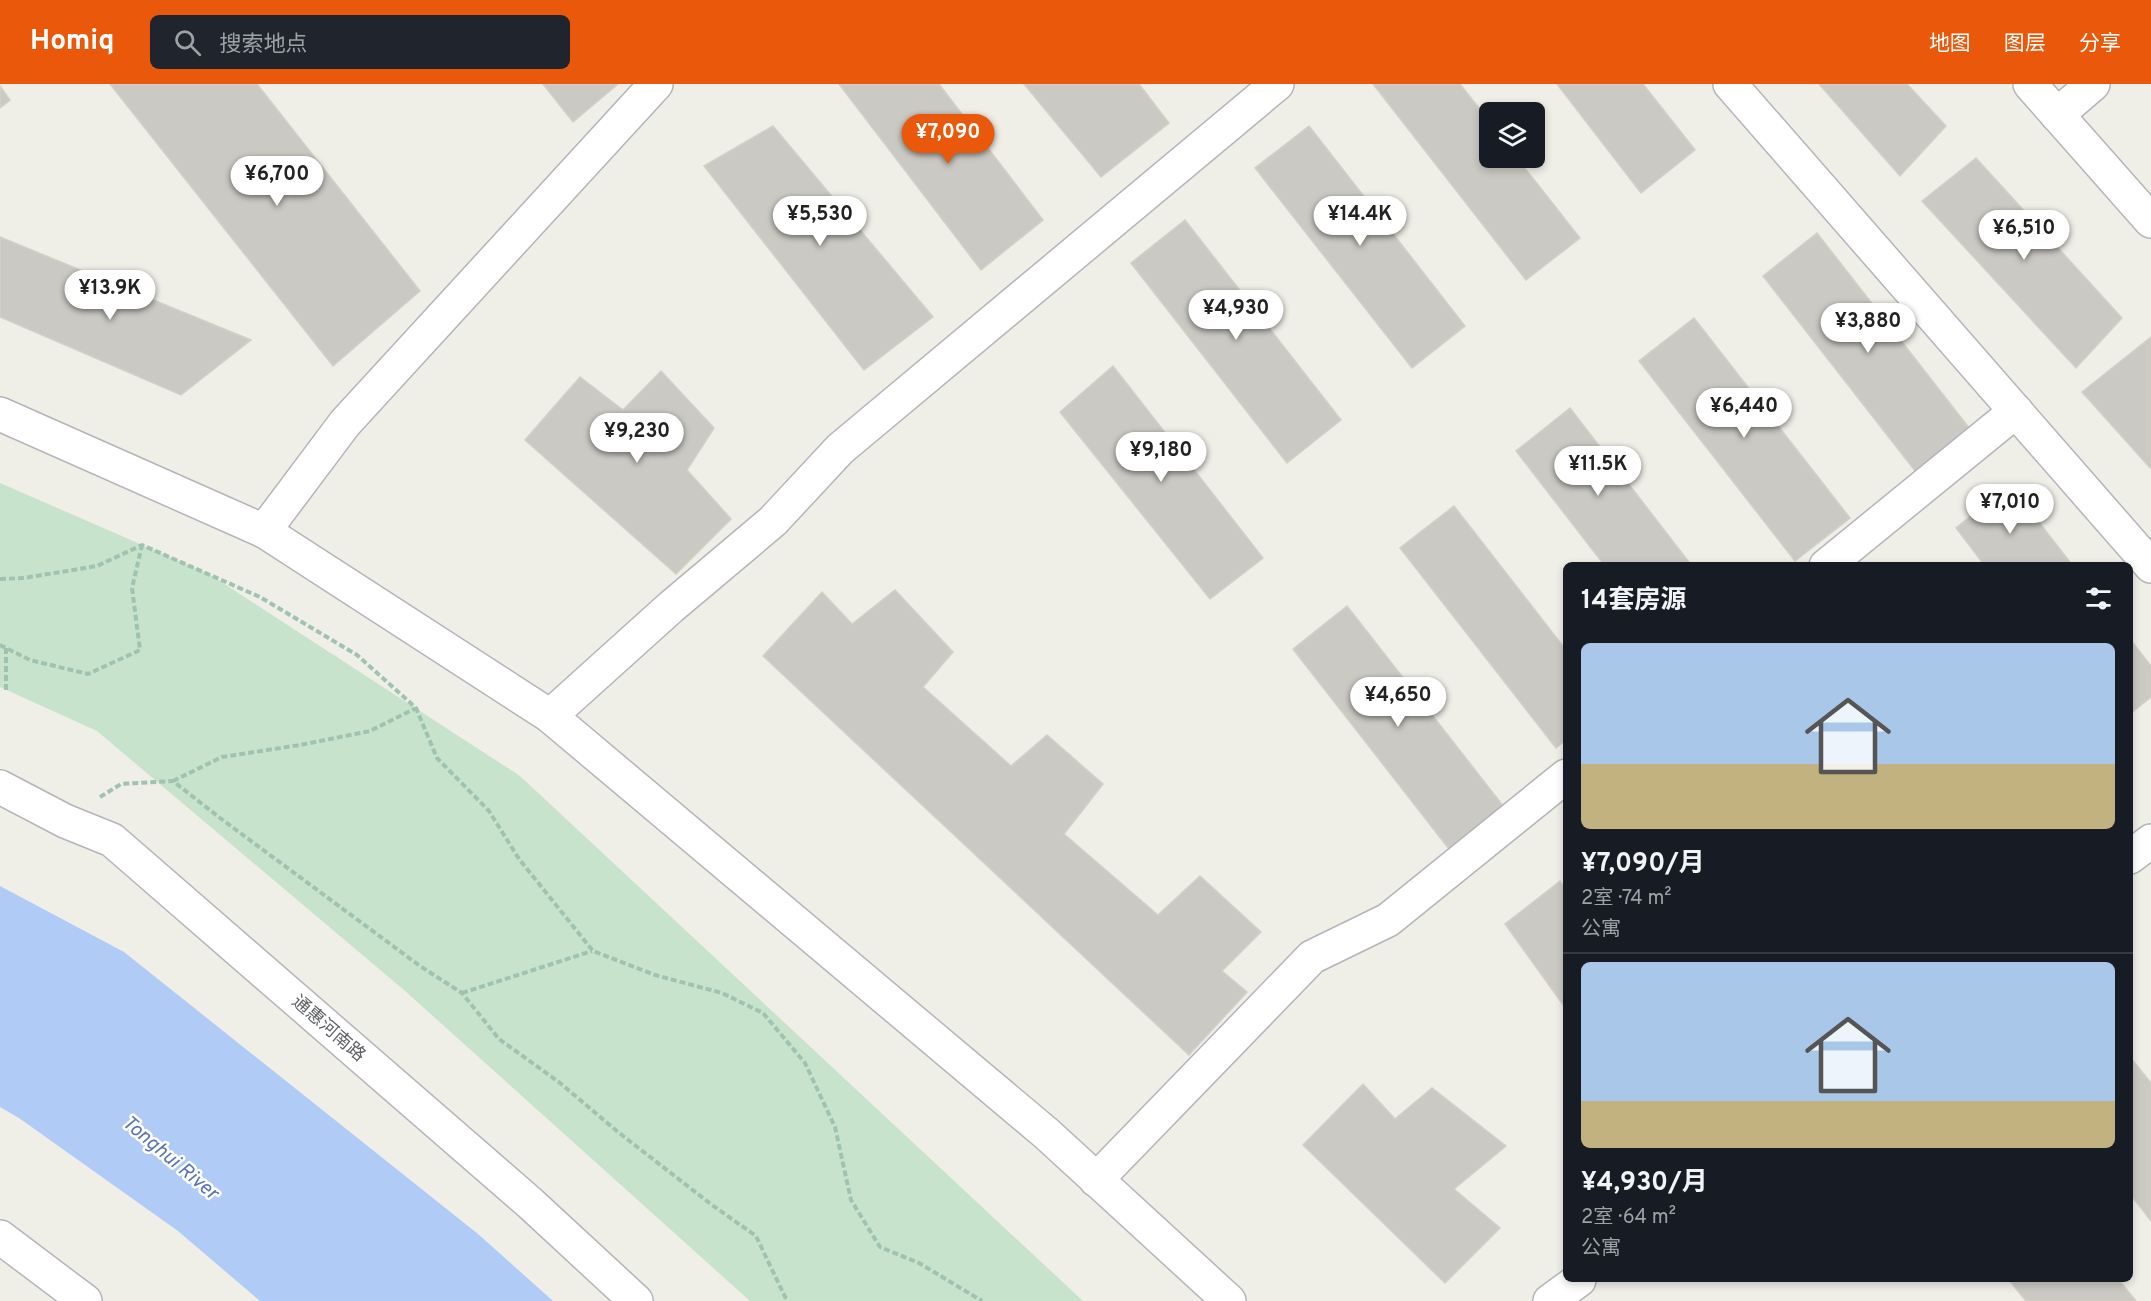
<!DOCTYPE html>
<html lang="zh">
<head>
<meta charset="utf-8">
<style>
  body { margin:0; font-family:Overpass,"Noto Sans SC",sans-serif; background:#20242c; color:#f1f3f6; height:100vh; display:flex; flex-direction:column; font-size:22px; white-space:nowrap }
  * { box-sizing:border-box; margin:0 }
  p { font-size:20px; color:#9ea1a6 }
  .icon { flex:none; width:33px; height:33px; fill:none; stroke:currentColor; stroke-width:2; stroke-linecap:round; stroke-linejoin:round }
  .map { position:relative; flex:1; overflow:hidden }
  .sheet { position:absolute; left:1563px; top:478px; width:570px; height:720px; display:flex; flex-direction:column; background:#171b24; border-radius:9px; box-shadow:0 3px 9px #0003 }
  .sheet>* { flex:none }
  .buttons { position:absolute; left:1479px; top:18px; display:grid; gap:12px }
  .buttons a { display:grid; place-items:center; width:66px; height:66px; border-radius:9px; background:#171b24; box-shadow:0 3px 9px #0003; font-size:30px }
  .price { position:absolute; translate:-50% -51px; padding:0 14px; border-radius:21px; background:#fff; color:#222; font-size:20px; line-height:39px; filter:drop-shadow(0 2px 3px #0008) }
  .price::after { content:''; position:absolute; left:50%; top:36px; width:18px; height:14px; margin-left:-9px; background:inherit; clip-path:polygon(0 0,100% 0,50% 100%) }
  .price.active { background:#ea580c; color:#fff }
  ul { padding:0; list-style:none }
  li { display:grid; align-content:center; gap:12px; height:318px; padding:0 18px }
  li+li { border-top:2px solid #363941 }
  li span { display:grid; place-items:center; height:186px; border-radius:9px; color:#555 }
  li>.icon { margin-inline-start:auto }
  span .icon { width:108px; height:108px; fill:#fffc; stroke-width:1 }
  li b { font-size:26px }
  h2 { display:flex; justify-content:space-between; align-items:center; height:72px; padding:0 18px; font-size:26px }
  header { display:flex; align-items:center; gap:36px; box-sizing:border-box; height:84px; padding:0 30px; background:#ea580c; color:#fff }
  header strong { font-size:28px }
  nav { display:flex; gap:33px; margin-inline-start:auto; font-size:21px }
  .search { width:420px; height:54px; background:#20242c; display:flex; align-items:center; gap:15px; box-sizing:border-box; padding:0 21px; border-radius:9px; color:#9ea1a6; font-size:22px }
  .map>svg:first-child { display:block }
</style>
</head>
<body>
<header>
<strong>Homiq</strong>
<div class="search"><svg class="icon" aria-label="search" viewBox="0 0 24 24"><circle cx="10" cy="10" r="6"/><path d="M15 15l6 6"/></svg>搜索地点</div>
<nav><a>地图</a><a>图层</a><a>分享</a></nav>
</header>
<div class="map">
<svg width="2151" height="1217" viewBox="0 0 2151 1217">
  <rect width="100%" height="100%" fill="#efeee7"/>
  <polygon fill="#c7e3cc" points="0,399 209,490 520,692 1083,1217 750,1217 404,906 97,647 0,603"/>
  <polygon fill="#b0cbf5" points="0,802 124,868 478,1150 553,1217 260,1217 178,1147 19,1034 0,1023"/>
  <g fill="#cac9c3" stroke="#d3d1c6" stroke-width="1.5">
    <polygon points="110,0 257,0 420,207 333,282"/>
    <polygon points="543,0 618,0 573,38"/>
    <polygon points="839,0 939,0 1043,136 981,186"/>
    <polygon points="1024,0 1139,0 1169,39 1101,93"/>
    <polygon points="1373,0 1460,0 1490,38 1490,74 1517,74 1580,154 1526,196"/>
    <polygon points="1557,0 1643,0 1695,66 1641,109"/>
    <polygon points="1819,0 1907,0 1946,42 1900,92"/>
    <polygon points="0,2 10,16 0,24"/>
    <polygon points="773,42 933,233 864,286 704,82"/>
    <polygon points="1309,42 1465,242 1412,284 1255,84"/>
    <polygon points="1976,74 2122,234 2076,284 1922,117"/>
    <polygon points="1185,136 1341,336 1287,379 1131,179"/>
    <polygon points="1817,149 1973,349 1919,392 1763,192"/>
    <polygon points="0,153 251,256 181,311 0,233"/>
    <polygon points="1694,234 1850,434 1795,477 1639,277"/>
    <polygon points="2151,253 2151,385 2082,308"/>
    <polygon points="1113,282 1263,474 1210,515 1060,328"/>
    <polygon points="661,287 714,344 687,386 731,435 676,490 525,356 580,293 623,326"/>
    <polygon points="1570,324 1692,482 1605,482 1516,367"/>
    <polygon points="2010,401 2073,482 1985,482 1956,444"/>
    <polygon points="1454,422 1566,566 1566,656 1556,664 1400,464"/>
    <polygon points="895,506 953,568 923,603 1011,682 1047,651 1103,700 1064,750 1158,831 1200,792 1261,848 1222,887 1247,908 1189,971 763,572 822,508 852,540"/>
    <polygon points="1347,522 1504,723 1449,765 1293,565"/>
    <polygon points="2130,555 2151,582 2151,613 2130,630"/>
    <polygon points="1560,797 1566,806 1566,925 1505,840"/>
    <polygon points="2130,973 2151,999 2151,1137 2130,1110"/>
    <polygon points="1363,1000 1395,1035 1432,1004 1506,1062 1454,1105 1500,1144 1445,1199 1303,1061"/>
    <polygon points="2009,1196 2119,1196 2136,1217 2026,1217"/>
  </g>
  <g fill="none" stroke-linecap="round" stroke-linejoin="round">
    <g stroke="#b4b5ba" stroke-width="36">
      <g id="minor">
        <polyline points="1730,0 2151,482"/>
        <polyline points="2030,0 2151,137"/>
        <polyline points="2057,31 2093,0"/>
        <polyline points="0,330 264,447 550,632 1047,1050 1229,1217"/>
        <polyline points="264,447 345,339 656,0"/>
        <polyline points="1826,482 2016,327"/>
        <polyline points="550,632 671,523 773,437 840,365 1277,0"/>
        <polyline points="0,703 65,737 112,756 530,1119 636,1217"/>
        <polyline points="2130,773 2151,757"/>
        <polyline points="1096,1096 1312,873 1388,836 1566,692"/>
        <polyline points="0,1153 85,1217"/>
        <polyline points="1550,1217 1579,1196"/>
      </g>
    </g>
    <g stroke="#a0c3b1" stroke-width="4" stroke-dasharray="6 3" stroke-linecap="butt">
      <polyline points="0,495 24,494 97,482 142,461 260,513 357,571 416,624 437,674 489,727 519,775 593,867 655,891 722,909 763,929 805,979 835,1043 851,1116 880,1163 919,1179 982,1217"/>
      <polyline points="0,561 30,576 88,590 140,566 132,504 142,461"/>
      <polyline points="6,606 6,564"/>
      <polyline points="173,697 222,673 300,661 370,647 416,624"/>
      <polyline points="100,713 121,700 173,697 220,734 420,882 462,909 499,955 560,999 618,1048 712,1121 756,1152 787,1217"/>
      <polyline points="462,909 592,867"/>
    </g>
    <use href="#minor" stroke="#fff" stroke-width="33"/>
  </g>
  <g text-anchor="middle" stroke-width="5" stroke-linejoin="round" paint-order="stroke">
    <g font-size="18" fill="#5e6065" stroke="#fff">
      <text transform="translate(329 944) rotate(41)" y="6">通惠河南路</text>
    </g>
    <g font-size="20" font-style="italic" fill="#5573b6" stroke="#fff">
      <text transform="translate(171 1073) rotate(40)" y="7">Tonghui River</text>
    </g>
  </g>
</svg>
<div class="buttons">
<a><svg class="icon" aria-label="layers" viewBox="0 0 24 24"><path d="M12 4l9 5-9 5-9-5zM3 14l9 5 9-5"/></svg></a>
</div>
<b class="price active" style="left:948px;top:81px">¥7,090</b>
<b class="price" style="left:277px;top:123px">¥6,700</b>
<b class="price" style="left:820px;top:163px">¥5,530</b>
<b class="price" style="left:1360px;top:163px">¥14.4K</b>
<b class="price" style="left:2024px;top:177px">¥6,510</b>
<b class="price" style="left:110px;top:237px">¥13.9K</b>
<b class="price" style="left:1236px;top:257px">¥4,930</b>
<b class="price" style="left:1868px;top:270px">¥3,880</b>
<b class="price" style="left:1744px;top:355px">¥6,440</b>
<b class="price" style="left:637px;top:380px">¥9,230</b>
<b class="price" style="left:1161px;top:399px">¥9,180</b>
<b class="price" style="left:1598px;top:413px">¥11.5K</b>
<b class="price" style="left:2010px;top:451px">¥7,010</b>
<b class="price" style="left:1398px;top:644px">¥4,650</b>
<section class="sheet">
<h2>14套房源<svg class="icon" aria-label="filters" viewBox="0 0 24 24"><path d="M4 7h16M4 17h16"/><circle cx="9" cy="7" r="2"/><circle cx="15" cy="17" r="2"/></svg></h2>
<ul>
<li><span style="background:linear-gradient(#a9c7e8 65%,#c2b280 0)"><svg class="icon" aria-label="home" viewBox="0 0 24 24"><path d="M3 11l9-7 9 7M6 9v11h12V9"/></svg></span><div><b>¥7,090/月</b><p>2室 · 74 m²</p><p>公寓</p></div></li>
<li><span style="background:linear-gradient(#a9c7e8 75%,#c2b280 0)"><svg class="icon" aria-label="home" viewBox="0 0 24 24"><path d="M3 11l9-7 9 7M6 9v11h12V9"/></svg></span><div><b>¥4,930/月</b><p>2室 · 64 m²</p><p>公寓</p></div></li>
</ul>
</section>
</div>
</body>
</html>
